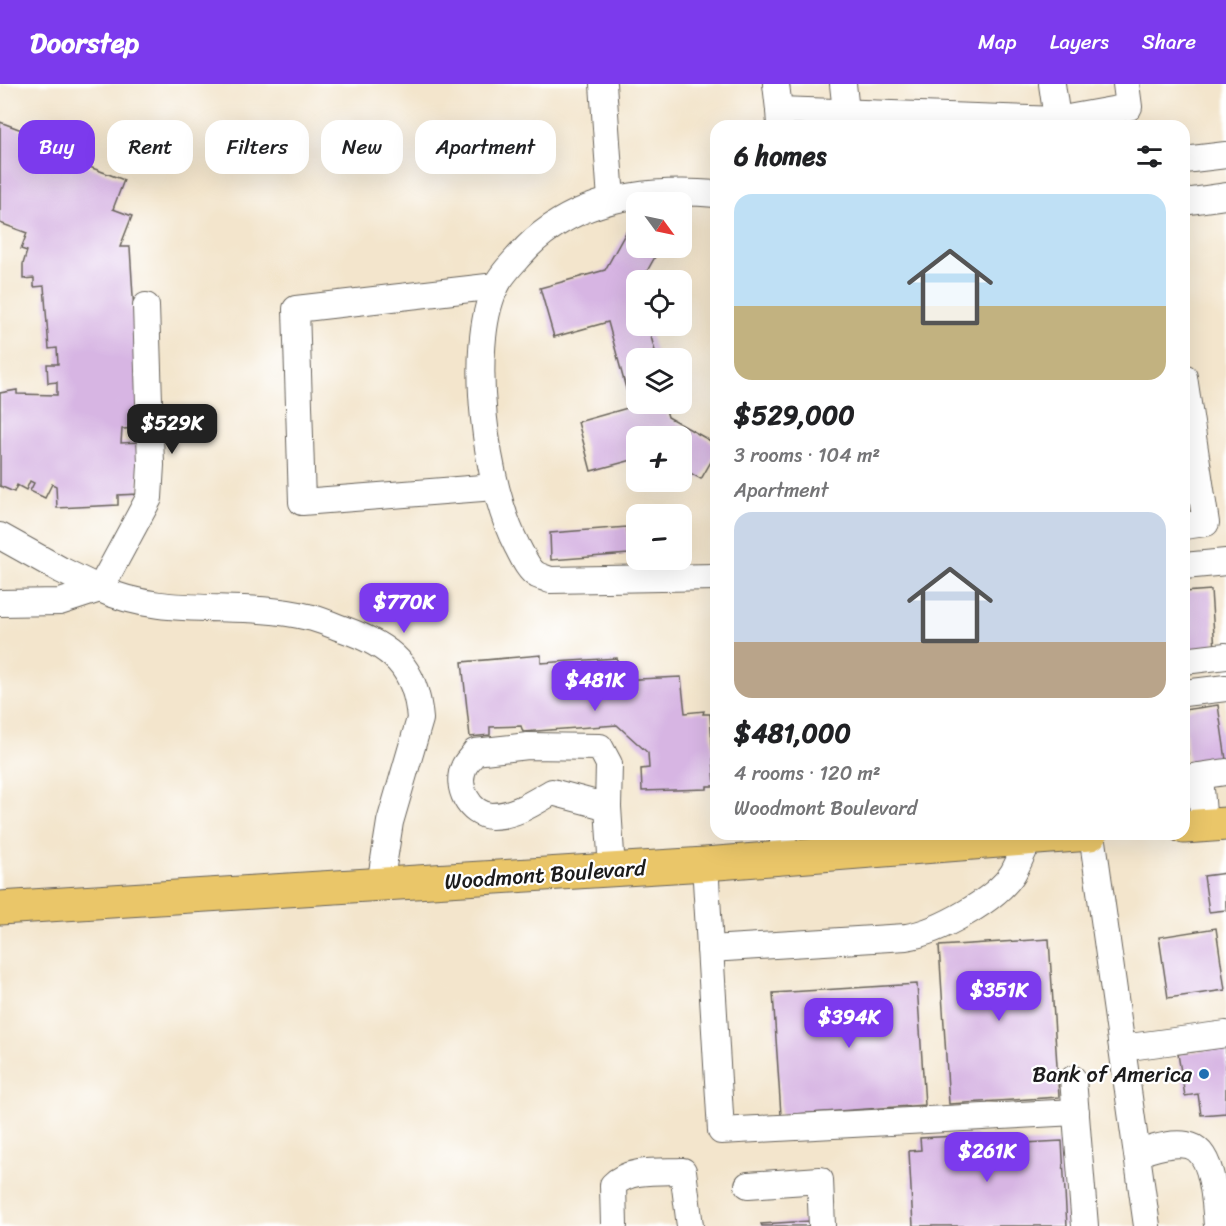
<!DOCTYPE html>
<html lang="en">
<head>
<meta charset="utf-8">
<style>
  body { margin:0; font-family:Sriracha,sans-serif; background:#f6f6f6; color:#202124; height:100vh; display:flex; flex-direction:column; font-size:22px; white-space:nowrap }
  * { box-sizing:border-box; margin:0 }
  p { font-size:20px; color:#757577 }
  .icon { flex:none; width:33px; height:33px; fill:none; stroke:currentColor; stroke-width:2; stroke-linecap:round; stroke-linejoin:round }
  .map { position:relative; flex:1; overflow:hidden }
  .panel { position:absolute; left:710px; top:36px; width:480px; height:720px; display:flex; flex-direction:column; background:#fff; border-radius:18px; box-shadow:0 6px 24px #0002 }
  .panel>* { flex:none }
  .top-card { position:absolute; left:18px; top:36px; width:570px; height:54px; display:flex; gap:12px }
  .needle { width:39px; rotate:123deg }
  .fabs { position:absolute; left:626px; top:108px; display:grid; gap:12px }
  .fabs a { display:grid; place-items:center; width:66px; height:66px; border-radius:12px; background:#fff; box-shadow:0 6px 24px #0002; font-size:30px }
  .price { position:absolute; translate:-50% -51px; padding:0 14px; border-radius:12px; background:#7c3aed; color:#fff; font-size:20px; line-height:39px; filter:drop-shadow(0 2px 3px #0008) }
  .price::after { content:''; position:absolute; left:50%; top:36px; width:18px; height:14px; margin-left:-9px; background:inherit; clip-path:polygon(0 0,100% 0,50% 100%) }
  .price.active { background:#222; color:#fff }
  ul { padding:0; list-style:none }
  li { display:grid; align-content:center; gap:12px; height:318px; padding:0 24px }
  li span { display:grid; place-items:center; height:186px; border-radius:18px; color:#555 }
  li>.icon { margin-inline-start:auto }
  span .icon { width:108px; height:108px; fill:#fffc; stroke-width:1 }
  li b { font-size:26px }
  h2 { display:flex; justify-content:space-between; align-items:center; height:72px; padding:0 24px; font-size:26px }
  .pill { padding:0 21px; border-radius:18px; background:#fff; box-shadow:0 6px 24px #0002; font-size:21px; line-height:54px }
  .pill.active { background:#7c3aed; color:#fff }
  header { display:flex; align-items:center; gap:36px; box-sizing:border-box; height:84px; padding:0 30px; background:#7c3aed; color:#fff }
  header strong { font-size:28px }
  nav { display:flex; gap:33px; margin-inline-start:auto; font-size:21px }
  .map>svg:first-child { display:block }
</style>
</head>
<body>
<header>
<strong>Doorstep</strong>
<nav><a>Map</a><a>Layers</a><a>Share</a></nav>
</header>
<div class="map">
<svg width="1226" height="1142" viewBox="0 0 1226 1142">
  <rect width="100%" height="100%" fill="#fff"/>
  <filter id="ink" filterUnits="userSpaceOnUse"><feTurbulence type="fractalNoise" baseFrequency=".0167" numOctaves="2"/><feDisplacementMap in="SourceGraphic" scale="12" xChannelSelector="R" yChannelSelector="G"/><feConvolveMatrix kernelMatrix="1 2 1 2 8 2 1 2 1" color-interpolation-filters="sRGB"/></filter>
  <filter id="wash" filterUnits="userSpaceOnUse"><feTurbulence type="fractalNoise" baseFrequency=".008" numOctaves="4" result="noise"/><feDisplacementMap in="SourceGraphic" scale="24" xChannelSelector="R" yChannelSelector="G"/><feGaussianBlur stdDeviation="1.35" result="paint"/><feColorMatrix in="noise" values="0 0 0 0 0 0 0 0 0 0 0 0 0 0 0 0 0 1.4 0 .05"/><feComposite in="paint" operator="in"/></filter>
  <g filter="url(#wash)">
    <rect width="100%" height="100%" fill="#f3e5cc"/>
    <g id="blocks">
      <g fill="#d7b5e3">
        <polygon points="0,38 46,55 42,65 124,96 113,125 132,132 120,163 130,163 141,344 122,345 121,359 139,358 139,410 118,411 118,421 57,424 56,402 52,400 45,414 30,407 34,399 30,397 26,406 17,401 14,408 0,402 0,309 17,306 17,310 57,311 57,298 48,299 47,280 58,280 57,264 49,265 44,202 34,203 34,194 23,195 23,180 27,167 21,165 27,149 0,139"/>
        <polygon points="630,141 636,144 636,164 660,164 642,196 636,196 636,242 648,242 657,274 636,274 636,320 669,320 670,324 666,326 668,333 716,360 716,369 701,395 681,384 681,352 636,352 636,375 591,387 578,338 631,323 608,238 554,253 540,204 605,186"/>
        <polygon points="627,443 629,470 551,476 550,449"/>
        <polygon points="1211,506 1215,566 1184,569 1184,508"/>
        <polygon points="541,571 541,579 617,574 617,596 681,593 685,629 704,627 703,630 710,630 715,702 707,702 707,705 642,707 641,685 649,684 648,669 617,641 523,648 521,642 490,643 490,651 470,653 462,578"/>
        <polygon points="1218,621 1226,676 1189,685 1184,626"/>
        <polygon points="1226,789 1226,826 1209,828 1204,792"/>
        <polygon points="1216,844 1225,906 1168,914 1159,853"/>
        <polygon points="1049,855 1059,1013 949,1020 939,862"/>
        <polygon points="917,900 925,1021 781,1031 773,909"/>
        <polygon points="1226,963 1226,1029 1201,1031 1198,1010 1185,1012 1178,970"/>
        <polygon points="975,1051 986,1061 1062,1057 1067,1142 913,1142 909,1067 921,1066 920,1054"/>
        <polygon points="810,1137 811,1142 762,1142 761,1140"/>
      </g>
    </g>
  </g>
  <g filter="url(#ink)">
    <use href="#blocks" fill-opacity="0" stroke="#67625a" stroke-width="1.5"/>
    <g fill="none" stroke-linecap="round" stroke-linejoin="round">
      <g stroke="#67625a" stroke-width="28">
        <g id="minor">
          <polyline points="603,0 611,116"/>
          <polyline points="776,0 779,26"/>
          <polyline points="843,0 846,28"/>
          <polyline points="1052,0 1058,42"/>
          <polyline points="780,42 779,26 1057,36 1129,23 1126,0"/>
          <polyline points="1184,76 1226,71"/>
          <path d="M716,110C644,104 569,115 520,171C511,181 500,192 495,204C467,265 486,403 517,462C522,471 528,486 537,491C541,493 546,494 550,496L716,493"/>
          <polyline points="1184,118 1226,112"/>
          <path d="M146,222L151,381L149,414L100,505C165,535 239,516 308,533C320,535 331,541 343,545C391,562 416,582 420,635L390,738L380,801"/>
          <polyline points="1184,293 1206,439 1184,442"/>
          <polyline points="495,403 302,418 296,225 496,202"/>
          <polyline points="0,452 61,486 100,505"/>
          <polyline points="1184,482 1226,478"/>
          <polyline points="0,519 60,518 100,505"/>
          <polyline points="1184,577 1226,572"/>
          <polyline points="1184,609 1226,604"/>
          <polyline points="1200,692 1204,742"/>
          <polyline points="1185,694 1226,688"/>
          <path d="M608,723L552,708C533,719 514,732 492,732C469,731 455,702 464,683C466,678 472,673 475,668L528,662L600,663L609,680L608,723L612,786"/>
          <polyline points="1092,750 1147,1142"/>
          <polyline points="783,773 783,750"/>
          <polyline points="705,780 721,1047 1076,1028"/>
          <path d="M710,865L906,853C938,848 996,816 1013,789C1019,778 1024,766 1029,755"/>
          <polyline points="1122,964 1226,950"/>
          <polyline points="1073,995 1085,1142"/>
          <path d="M1137,1069C1152,1065 1171,1058 1187,1061C1214,1065 1215,1119 1217,1142"/>
          <polyline points="748,1101 820,1096 822,1142"/>
          <path d="M614,1142L613,1101C629,1084 661,1088 683,1087L690,1142"/>
        </g>
      </g>
      <g stroke="#67625a" stroke-width="35">
        <g id="major">
          <polyline points="1184,743 1226,740"/>
          <polyline points="0,824 705,780 1090,750"/>
        </g>
      </g>
      <use href="#minor" stroke="#fff" stroke-width="26"/>
      <use href="#major" stroke="#eac669" stroke-width="33"/>
    </g>
  </g>
  <circle fill="#1f6fb2" stroke="#fff" stroke-width="2" cx="1204" cy="990" r="6"/>
  <g text-anchor="middle" stroke-width="4.5" stroke-linejoin="round" paint-order="stroke">
    <g font-size="22" fill="#1c1c1c" stroke="#fff">
      <text transform="translate(545 790) rotate(-4)" y="8">Woodmont Boulevard</text>
    </g>
    <g font-size="22" fill="#1c1c1c" stroke="#fff" text-anchor="end">
      <text x="1192" y="998">Bank of America</text>
    </g>
  </g>
</svg>
<div class="fabs">
<a><svg class="needle" viewBox="-14 -14 28 28"><path d="M0-13l5 13h-10z" fill="#e53935"/><path d="M0 13l5-13h-10z" fill="#757577"/></svg></a>
<a><svg class="icon" aria-label="locate" viewBox="0 0 24 24"><circle cx="12" cy="12" r="6"/><path d="M12 2v4M12 18v4M2 12h4M18 12h4"/></svg></a>
<a><svg class="icon" aria-label="layers" viewBox="0 0 24 24"><path d="M12 4l9 5-9 5-9-5zM3 14l9 5 9-5"/></svg></a>
<a>+</a>
<a>−</a>
</div>
<b class="price active" style="left:172px;top:371px">$529K</b>
<b class="price" style="left:404px;top:550px">$770K</b>
<b class="price" style="left:595px;top:628px">$481K</b>
<b class="price" style="left:999px;top:938px">$351K</b>
<b class="price" style="left:849px;top:965px">$394K</b>
<b class="price" style="left:987px;top:1099px">$261K</b>
<div class="top-card">
<a class="pill active">Buy</a>
<a class="pill">Rent</a>
<a class="pill">Filters</a>
<a class="pill">New</a>
<a class="pill">Apartment</a>
</div>
<section class="panel">
<h2>6 homes<svg class="icon" aria-label="filters" viewBox="0 0 24 24"><path d="M4 7h16M4 17h16"/><circle cx="9" cy="7" r="2"/><circle cx="15" cy="17" r="2"/></svg></h2>
<ul>
<li><span style="background:linear-gradient(#bfe0f5 60%,#c2b280 0)"><svg class="icon" aria-label="home" viewBox="0 0 24 24"><path d="M3 11l9-7 9 7M6 9v11h12V9"/></svg></span><div><b>$529,000</b><p>3 rooms · 104 m²</p><p>Apartment</p></div></li>
<li><span style="background:linear-gradient(#c9d6e8 70%,#b9a48a 0)"><svg class="icon" aria-label="home" viewBox="0 0 24 24"><path d="M3 11l9-7 9 7M6 9v11h12V9"/></svg></span><div><b>$481,000</b><p>4 rooms · 120 m²</p><p>Woodmont Boulevard</p></div></li>
</ul>
</section>
</div>
</body>
</html>
